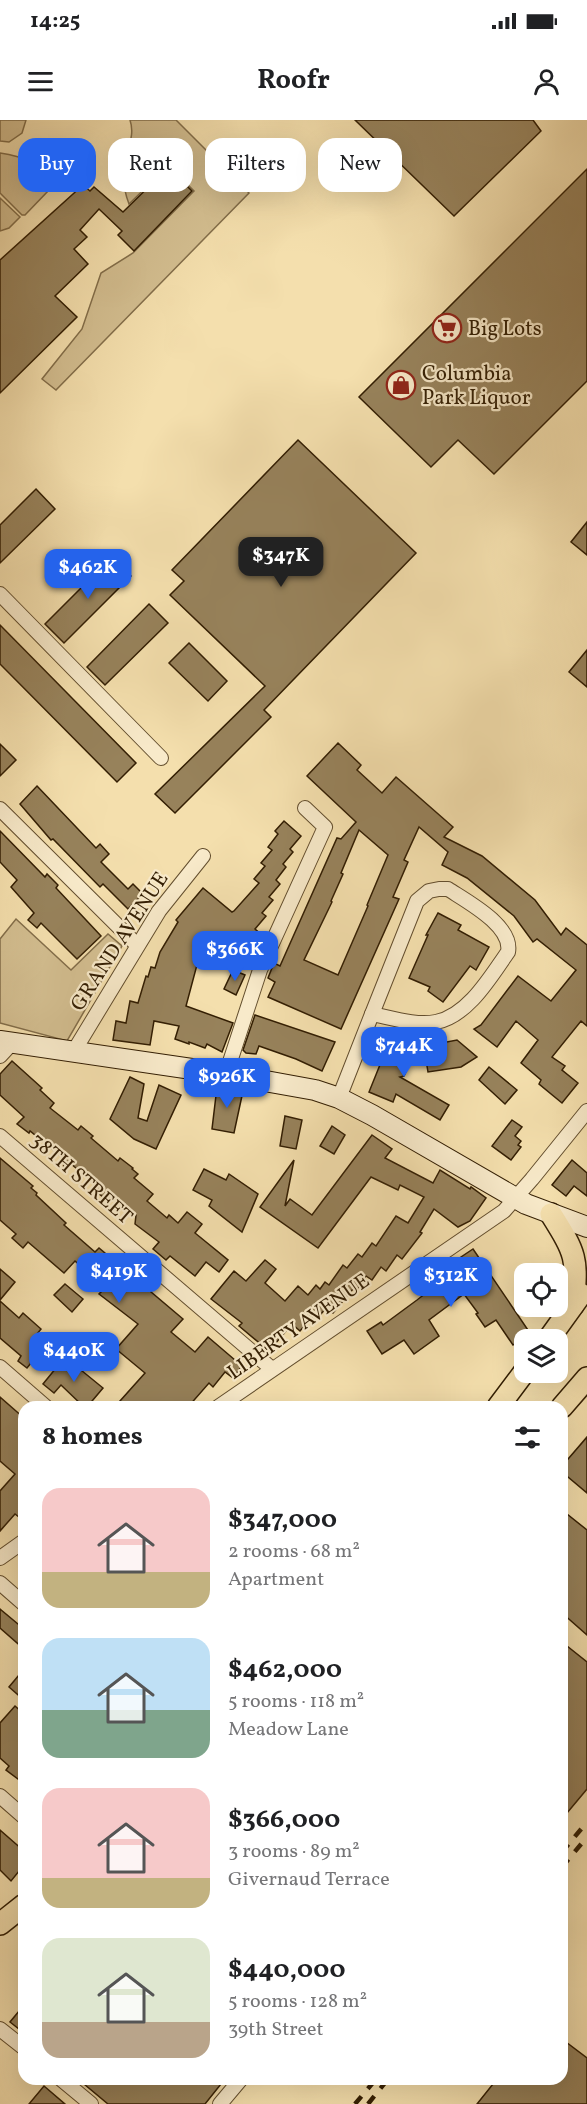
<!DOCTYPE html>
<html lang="en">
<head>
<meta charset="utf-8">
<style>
  body { margin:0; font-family:Vollkorn,serif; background:#f2f2f2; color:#202124; height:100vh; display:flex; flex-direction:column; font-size:22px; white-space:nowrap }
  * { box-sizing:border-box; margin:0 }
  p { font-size:20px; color:#757577 }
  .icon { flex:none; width:33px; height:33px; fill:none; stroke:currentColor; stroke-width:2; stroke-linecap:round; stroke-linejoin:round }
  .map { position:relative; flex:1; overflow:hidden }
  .details { position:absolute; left:18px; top:1281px; width:550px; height:684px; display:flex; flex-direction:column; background:#fff; border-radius:18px; box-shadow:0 6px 24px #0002 }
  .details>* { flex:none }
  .hud { position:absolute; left:18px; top:18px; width:552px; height:54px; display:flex; gap:12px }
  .buttons { position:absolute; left:514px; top:1143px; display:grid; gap:12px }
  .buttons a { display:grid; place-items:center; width:54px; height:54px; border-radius:12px; background:#fff; box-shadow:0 6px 24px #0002; font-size:30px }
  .price { position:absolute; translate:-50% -51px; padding:0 14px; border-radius:12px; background:#2563eb; color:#fff; font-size:20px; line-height:39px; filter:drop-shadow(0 2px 3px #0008) }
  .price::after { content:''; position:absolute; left:50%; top:36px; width:18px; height:14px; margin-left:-9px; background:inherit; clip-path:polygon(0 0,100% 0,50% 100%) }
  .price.current { background:#222; color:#fff }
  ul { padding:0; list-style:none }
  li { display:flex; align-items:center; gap:18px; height:150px; padding:0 24px }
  li span { display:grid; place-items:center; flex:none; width:168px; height:120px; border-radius:18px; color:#555 }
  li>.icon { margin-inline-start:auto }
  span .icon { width:72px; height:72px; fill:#fffc; stroke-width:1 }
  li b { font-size:26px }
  h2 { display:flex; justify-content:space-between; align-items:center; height:72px; padding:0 24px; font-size:26px }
  .pill { padding:0 21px; border-radius:18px; background:#fff; box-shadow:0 6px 24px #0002; font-size:21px; line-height:54px }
  .pill.current { background:#2563eb; color:#fff }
  .status { display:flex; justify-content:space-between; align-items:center; height:42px; padding:0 30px; background:#fff; direction:ltr }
  .status svg { height:16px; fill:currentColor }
  header { display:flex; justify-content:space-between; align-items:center; height:78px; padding:0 24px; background:#fff; font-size:27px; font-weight:700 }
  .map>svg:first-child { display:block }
</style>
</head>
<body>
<div class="status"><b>14:25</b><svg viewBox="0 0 49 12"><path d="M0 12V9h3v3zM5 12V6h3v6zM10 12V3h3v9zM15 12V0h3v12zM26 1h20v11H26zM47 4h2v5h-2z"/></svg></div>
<header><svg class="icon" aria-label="menu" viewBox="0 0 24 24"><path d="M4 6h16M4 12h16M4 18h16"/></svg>Roofr<svg class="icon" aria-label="person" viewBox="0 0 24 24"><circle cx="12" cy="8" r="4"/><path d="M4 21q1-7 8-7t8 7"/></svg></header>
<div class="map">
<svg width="587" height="1984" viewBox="0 0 587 1984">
  <rect width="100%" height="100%" fill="#f4dfad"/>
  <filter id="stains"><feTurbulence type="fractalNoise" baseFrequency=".00333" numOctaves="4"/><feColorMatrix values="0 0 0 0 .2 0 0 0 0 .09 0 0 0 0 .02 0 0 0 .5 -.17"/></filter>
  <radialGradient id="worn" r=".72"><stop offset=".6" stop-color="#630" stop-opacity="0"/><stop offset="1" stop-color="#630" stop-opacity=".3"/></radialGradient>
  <g fill="#d3be90" stroke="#836e4a" stroke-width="1.5">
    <polygon points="0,0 26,0 22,13 9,22 0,21"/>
    <path d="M130,0H176L249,73L56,270L42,259L82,209L101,153L133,133L194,71L185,62L189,60L171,43L129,84C124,71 122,56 125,42C128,26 135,15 130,0Z"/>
    <path d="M0,33C20,36 42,42 51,62L48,71L25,95H22L0,73Z"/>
    <polygon points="0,78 20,97 9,108 0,111"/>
    <polygon points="16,799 71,850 108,814 122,826 67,921 0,903 0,819"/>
  </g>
  <g fill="#97825b" stroke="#331e03" stroke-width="1.5" fill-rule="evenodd">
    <polygon points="355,0 533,0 541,11 454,96"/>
    <polygon points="172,44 187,60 184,63 192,71 134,131 118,115 122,111 99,89 80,110 87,117 74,129 88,144 55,176 77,197 0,273 0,140 83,65 90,71 94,67 123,92"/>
    <polygon points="587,49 587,261 494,354 458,320 431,347 359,277"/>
    <polygon points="298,320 416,433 264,590 271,597 175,693 155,674 265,566 170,475 184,461 172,450"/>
    <polygon points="36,369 55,389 0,443 0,405"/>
    <polygon points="587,402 587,435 571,422"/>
    <polygon points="112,437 131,456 64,523 45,504"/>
    <polygon points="149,484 168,503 105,565 87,547"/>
    <polygon points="0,505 136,643 117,662 0,544"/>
    <polygon points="189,523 227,561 208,581 169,543"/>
    <polygon points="587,530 587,567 569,552"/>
    <path d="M338,623L361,645L357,650L382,673L396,657L453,707L444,717L482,736L535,780L561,815L566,808L587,825V906L581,901L552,937L565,946L562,950L578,963L562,983L539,964L541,960L521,943L538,920L516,901L497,927L474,909L481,905L518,856L551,881L576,850L537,819L533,822L514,796L467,758L442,745L448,732L419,707L404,740L408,742L393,777L399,779L341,909L268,877L275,862L268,858L274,843L280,846L337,718L341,719L356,702L307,656ZM359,710L388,735L367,785L368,786L338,855L304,840L332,782L331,781L343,754L341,753Z"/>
    <polygon points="0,624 16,640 0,656"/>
    <polygon points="37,666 96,728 100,724 109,734 101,742 128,769 133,764 143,774 128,789 103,764 100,767 53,719 51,720 20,684"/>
    <polygon points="284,701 301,716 290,729 293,732 283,744 286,747 276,760 280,764 269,777 273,780 262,793 266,796 255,809 261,814 241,837 214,815 198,841 186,886 233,903 222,932 207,924 205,928 189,922 189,924 175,919 179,906 154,901 150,925 113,920 116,901 126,903 130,881 138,883 146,856 148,857 151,847 155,848 160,832 178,802 176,800 203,768 232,792 234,791 259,763 254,759 265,746 261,743 272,730 268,727 278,714 275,711"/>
    <polygon points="0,711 45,757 47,754 58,765 56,768 101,816 77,839 41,803 37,808 28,800 34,793 11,767 17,760 0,742"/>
    <polygon points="438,793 461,805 458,810 489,827 476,850 470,846 443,882 428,871 430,867 409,858 428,815 426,815"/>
    <polygon points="233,850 245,855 236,875 224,869"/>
    <polygon points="255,895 335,922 322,951 296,939 259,926 256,934 246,933 243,930"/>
    <polygon points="392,915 404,920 407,915 420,920 404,956 400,957 449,985 440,1000 396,974 393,982 369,972"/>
    <polygon points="457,920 477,937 461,947 428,952 423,922 431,925"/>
    <polygon points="12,941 42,968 40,970 54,983 50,988 78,1010 81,1006 93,1016 91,1018 118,1041 120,1038 133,1048 132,1049 138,1054 134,1058 153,1074 147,1081 167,1098 169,1095 178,1103 187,1092 202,1104 195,1113 228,1140 219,1152 206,1142 195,1156 170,1136 166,1140 153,1129 159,1122 135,1104 136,1095 111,1075 107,1080 94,1070 97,1066 70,1043 64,1051 63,1038 30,1011 29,1013 17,1004 24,997 0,975 0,954"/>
    <polygon points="489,947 517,970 505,984 479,960"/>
    <polygon points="130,957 144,964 138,998 147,1001 159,965 181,975 156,1029 134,1019 110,999"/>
    <polygon points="217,967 243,971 234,1013 212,1009"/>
    <polygon points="285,996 302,1000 296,1029 280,1026"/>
    <polygon points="512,1000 522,1007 515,1016 521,1021 518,1025 521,1027 511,1040 492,1026"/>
    <polygon points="332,1006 345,1015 334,1034 320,1026"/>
    <polygon points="372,1015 392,1029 385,1038 433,1063 440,1050 470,1069 471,1067 486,1078 470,1101 458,1107 434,1089 420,1112 422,1113 402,1139 397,1135 386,1151 381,1147 372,1160 366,1156 356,1171 353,1169 333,1193 326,1188 316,1200 312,1197 300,1211 292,1204 269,1231 239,1206 242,1203 211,1179 234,1151 246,1161 265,1140 276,1149 265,1163 285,1181 298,1166 308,1175 316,1165 320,1169 325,1162 329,1165 343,1145 347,1148 358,1134 362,1137 372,1123 376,1126 396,1096 408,1103 424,1077 400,1065 398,1070 371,1057 318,1128 260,1087 294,1040 285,1086 290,1079 312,1095"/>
    <polygon points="0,1038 33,1066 31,1068 37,1073 36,1075 66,1103 64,1105 95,1132 99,1128 183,1199 171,1212 195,1232 208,1217 242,1246 233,1258 225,1252 213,1267 209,1263 188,1287 127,1287 120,1281 145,1253 116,1229 138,1204 99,1174 105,1168 75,1141 64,1153 28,1122 23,1128 12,1118 16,1114 0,1100"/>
    <polygon points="572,1040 587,1053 587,1076 574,1066 566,1076 552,1065"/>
    <polygon points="204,1049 226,1060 229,1054 258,1074 242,1112 209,1086 212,1080 193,1070"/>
    <polygon points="473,1129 530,1213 513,1225 496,1200 485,1207 476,1194 478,1193 464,1174 429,1200 439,1216 414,1234 404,1220 382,1234 367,1211 381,1202 383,1205 417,1180 444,1159 441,1154 457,1143 455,1141"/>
    <polygon points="0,1149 15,1162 0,1180"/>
    <polygon points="65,1164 83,1179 72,1192 54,1175"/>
    <polygon points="0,1181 19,1198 23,1193 41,1209 37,1214 47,1223 27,1248 18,1241 21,1236 0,1218"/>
    <polygon points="65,1237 103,1268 87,1287 84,1287 61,1265 54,1273 43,1264"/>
    <polygon points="0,1277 24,1298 24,1401 15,1394 0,1411 0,1371 15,1354 0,1341"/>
    <polygon points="587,1317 587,1373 562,1352 562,1346"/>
    <polygon points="562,1390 587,1410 587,1515 562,1493"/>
    <polygon points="0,1489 24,1509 24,1529 0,1508"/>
    <polygon points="562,1522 587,1542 587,1669 562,1699"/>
    <polygon points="24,1549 24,1580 9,1567"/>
    <polygon points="15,1586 24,1594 24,1653 18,1659 6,1650 9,1646 0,1638 0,1603"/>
    <polygon points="0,1710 24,1731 24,1745 11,1761 0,1750"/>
    <polygon points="24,1885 24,1913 10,1902"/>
    <polygon points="562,1919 587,1938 587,1984 477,1984 497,1959 562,1959"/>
    <polygon points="78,1959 225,1959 205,1984 108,1984"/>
    <polygon points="44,1966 65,1984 29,1984"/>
  </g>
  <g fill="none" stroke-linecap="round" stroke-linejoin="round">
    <g stroke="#634e2e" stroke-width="16">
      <g id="street">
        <polyline points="0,474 161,638"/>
        <polyline points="0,689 137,825"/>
        <path d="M439,769H448C468,782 513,806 508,832C491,856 468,896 436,902C416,906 392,898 372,894L417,781L429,771Z"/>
        <polyline points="74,931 159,791 203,736"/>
        <polyline points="0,936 12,923"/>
        <polyline points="226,954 260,850 325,707 305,688"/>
        <polyline points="339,978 372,894"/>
        <polyline points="0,1016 272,1249"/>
        <polyline points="0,1247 46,1287"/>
        <polyline points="218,1287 504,1091 532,1059 587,991"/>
        <polyline points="0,1438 24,1421"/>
        <polyline points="0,1463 24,1484"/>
        <polyline points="0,1676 24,1697"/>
        <polyline points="0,1909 24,1928"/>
        <polyline points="61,1959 91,1984"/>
        <polyline points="220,1984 241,1959"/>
      </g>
    </g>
    <g stroke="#331e03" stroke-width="22">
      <polyline id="secondary" points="0,921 226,954 315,970 339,978 372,995 526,1084 587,1107"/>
    </g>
    <g stroke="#331e03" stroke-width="24">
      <g id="primary">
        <path d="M551,1094C576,1134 578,1138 573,1185"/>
        <polyline points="548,1220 581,1174"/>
        <polyline points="498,1287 525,1251"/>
        <polyline points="562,1287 587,1258"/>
        <polyline points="0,1804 24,1785"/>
      </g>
    </g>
    <use href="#street" stroke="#f8eaca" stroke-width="14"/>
    <use href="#secondary" stroke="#f8eaca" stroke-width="20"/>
    <use href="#primary" stroke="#f4dfad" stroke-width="21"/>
    <g stroke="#331e03" stroke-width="4.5" stroke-dasharray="10 10" stroke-linecap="butt">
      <polyline points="562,1732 587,1702"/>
      <polyline points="562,1747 587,1717"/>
      <polyline points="355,1984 376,1959"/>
      <polyline points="368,1984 388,1959"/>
    </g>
  </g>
  <defs>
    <g id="supermarket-ring" transform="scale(1.5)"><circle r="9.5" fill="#f8eaca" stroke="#8f2418" stroke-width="1.5"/><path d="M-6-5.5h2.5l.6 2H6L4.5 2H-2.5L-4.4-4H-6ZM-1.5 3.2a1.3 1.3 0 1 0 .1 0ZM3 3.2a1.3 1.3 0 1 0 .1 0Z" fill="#8f2418"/></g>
    <g id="shop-ring" transform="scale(1.5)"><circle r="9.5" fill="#f8eaca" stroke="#8f2418" stroke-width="1.5"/><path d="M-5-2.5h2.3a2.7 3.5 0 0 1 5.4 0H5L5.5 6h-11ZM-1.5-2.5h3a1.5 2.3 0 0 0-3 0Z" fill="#8f2418"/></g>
  </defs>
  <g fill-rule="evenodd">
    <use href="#supermarket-ring" x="447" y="208"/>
    <use href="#shop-ring" x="401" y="265"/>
  </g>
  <g text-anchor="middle" stroke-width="4.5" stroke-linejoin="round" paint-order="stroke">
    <g font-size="21" fill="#331e03" stroke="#f8eaca" text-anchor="start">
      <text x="468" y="215">Big Lots</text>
      <text x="422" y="260">Columbia<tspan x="422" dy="24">Park Liquor</tspan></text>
    </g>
    <g font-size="21" fill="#331e03" stroke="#f8eaca">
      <text transform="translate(119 821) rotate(-57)" y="7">GRAND AVENUE</text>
      <text transform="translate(82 1058) rotate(41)" y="7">38TH STREET</text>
      <text transform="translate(298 1206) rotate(-35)" y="7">LIBERTY AVENUE</text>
    </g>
  </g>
  <rect width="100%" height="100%" filter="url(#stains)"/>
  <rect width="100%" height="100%" fill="url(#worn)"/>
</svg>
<div class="buttons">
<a><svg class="icon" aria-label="locate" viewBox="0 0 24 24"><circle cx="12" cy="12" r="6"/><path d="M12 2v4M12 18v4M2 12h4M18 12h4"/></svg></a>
<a><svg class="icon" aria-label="layers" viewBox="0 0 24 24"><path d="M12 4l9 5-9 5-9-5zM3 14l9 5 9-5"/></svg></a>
</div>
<b class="price current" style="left:281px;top:468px">$347K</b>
<b class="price" style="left:88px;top:480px">$462K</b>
<b class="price" style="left:235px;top:862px">$366K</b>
<b class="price" style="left:404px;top:958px">$744K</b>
<b class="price" style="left:227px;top:989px">$926K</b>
<b class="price" style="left:119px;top:1184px">$419K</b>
<b class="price" style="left:451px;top:1188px">$312K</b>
<b class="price" style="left:74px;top:1263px">$440K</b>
<div class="hud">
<a class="pill current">Buy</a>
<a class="pill">Rent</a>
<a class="pill">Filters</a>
<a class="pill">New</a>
</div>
<section class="details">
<h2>8 homes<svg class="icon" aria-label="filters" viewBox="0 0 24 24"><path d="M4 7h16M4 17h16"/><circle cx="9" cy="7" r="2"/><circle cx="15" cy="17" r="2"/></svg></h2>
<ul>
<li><span style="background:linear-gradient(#f6c9c9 70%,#c2b280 0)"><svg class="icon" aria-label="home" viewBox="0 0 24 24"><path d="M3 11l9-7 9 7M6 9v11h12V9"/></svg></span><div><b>$347,000</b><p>2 rooms · 68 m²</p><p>Apartment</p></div></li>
<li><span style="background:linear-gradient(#bfe0f5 60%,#7fa58c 0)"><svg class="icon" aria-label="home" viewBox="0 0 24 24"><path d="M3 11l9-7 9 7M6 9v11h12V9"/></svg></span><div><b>$462,000</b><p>5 rooms · 118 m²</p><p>Meadow Lane</p></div></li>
<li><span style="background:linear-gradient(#f6c9c9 75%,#c2b280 0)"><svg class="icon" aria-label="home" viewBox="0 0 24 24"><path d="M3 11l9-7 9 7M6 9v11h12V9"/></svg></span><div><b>$366,000</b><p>3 rooms · 89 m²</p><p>Givernaud Terrace</p></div></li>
<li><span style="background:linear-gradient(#dfe7d0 70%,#b9a48a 0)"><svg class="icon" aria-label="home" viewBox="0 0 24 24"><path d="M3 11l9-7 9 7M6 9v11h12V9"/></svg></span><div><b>$440,000</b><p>5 rooms · 128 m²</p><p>39th Street</p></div></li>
</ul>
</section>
</div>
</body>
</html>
